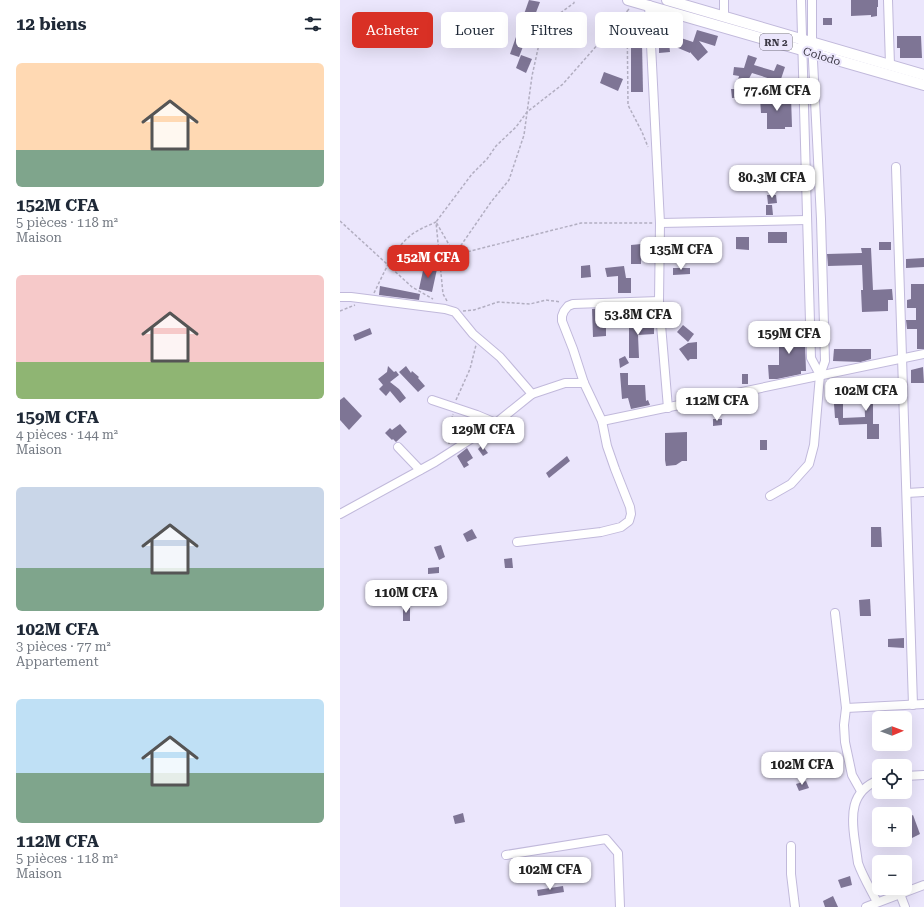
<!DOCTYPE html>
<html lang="fr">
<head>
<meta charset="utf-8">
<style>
  body { margin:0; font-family:"Roboto Serif",serif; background:#f2f2f3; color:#1f2937; height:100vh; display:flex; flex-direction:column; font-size:15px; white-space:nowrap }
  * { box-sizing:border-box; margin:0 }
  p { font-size:13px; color:#747a83 }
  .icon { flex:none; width:22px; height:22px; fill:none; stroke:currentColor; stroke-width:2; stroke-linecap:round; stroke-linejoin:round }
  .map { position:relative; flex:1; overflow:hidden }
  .details { display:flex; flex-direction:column; background:#fff; width:340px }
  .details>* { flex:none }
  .banner { position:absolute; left:12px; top:12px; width:380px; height:36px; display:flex; gap:8px }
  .needle { width:26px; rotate:89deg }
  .fabs { position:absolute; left:532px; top:711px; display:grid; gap:8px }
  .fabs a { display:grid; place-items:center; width:40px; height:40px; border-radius:6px; background:#fff; box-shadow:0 4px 16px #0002; font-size:20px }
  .price { position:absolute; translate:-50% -34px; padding:0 9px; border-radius:8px; background:#fff; color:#222; font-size:13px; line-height:26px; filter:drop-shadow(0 1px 2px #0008) }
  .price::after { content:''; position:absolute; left:50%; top:24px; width:12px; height:9px; margin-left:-6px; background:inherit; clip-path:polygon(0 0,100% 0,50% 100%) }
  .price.active { background:#d93025; color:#fff }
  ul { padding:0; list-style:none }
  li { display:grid; align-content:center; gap:8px; height:212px; padding:0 16px }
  li span { display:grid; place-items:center; height:124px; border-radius:6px; color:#555 }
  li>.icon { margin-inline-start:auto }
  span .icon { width:72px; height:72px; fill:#fffc; stroke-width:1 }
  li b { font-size:17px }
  h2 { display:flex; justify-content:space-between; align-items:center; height:48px; padding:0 16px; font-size:17px }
  .tag { padding:0 14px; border-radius:6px; background:#fff; box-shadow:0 4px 16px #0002; font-size:14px; line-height:36px }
  .tag.active { background:#d93025; color:#fff }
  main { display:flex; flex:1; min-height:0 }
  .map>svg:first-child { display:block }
</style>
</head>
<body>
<main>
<section class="details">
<h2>12 biens<svg class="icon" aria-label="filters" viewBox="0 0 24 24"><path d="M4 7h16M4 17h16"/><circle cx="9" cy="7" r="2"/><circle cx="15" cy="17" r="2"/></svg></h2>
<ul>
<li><span style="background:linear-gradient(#ffd9b3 70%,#7fa58c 0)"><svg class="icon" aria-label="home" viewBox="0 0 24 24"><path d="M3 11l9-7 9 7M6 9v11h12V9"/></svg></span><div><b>152M CFA</b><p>5 pièces · 118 m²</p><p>Maison</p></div></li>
<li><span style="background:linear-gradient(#f6c9c9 70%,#8fb573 0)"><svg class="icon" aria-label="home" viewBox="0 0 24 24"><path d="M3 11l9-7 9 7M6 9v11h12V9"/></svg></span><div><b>159M CFA</b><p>4 pièces · 144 m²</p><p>Maison</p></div></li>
<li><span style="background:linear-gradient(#c9d6e8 65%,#7fa58c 0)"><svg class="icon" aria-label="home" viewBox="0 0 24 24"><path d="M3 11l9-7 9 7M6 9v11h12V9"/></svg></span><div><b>102M CFA</b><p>3 pièces · 77 m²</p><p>Appartement</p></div></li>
<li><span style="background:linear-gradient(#bfe0f5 60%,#7fa58c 0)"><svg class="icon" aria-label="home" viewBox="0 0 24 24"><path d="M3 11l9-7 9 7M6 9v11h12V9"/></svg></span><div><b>112M CFA</b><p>5 pièces · 118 m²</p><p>Maison</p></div></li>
</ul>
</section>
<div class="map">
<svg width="584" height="907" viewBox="0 0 584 907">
  <rect width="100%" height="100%" fill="#ebe6fc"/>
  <g fill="#7e7595">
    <polygon points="189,0 200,2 179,57 170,54"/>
    <polygon points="511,0 538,0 538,7 537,7 537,16 531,17 531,15 511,16"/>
    <rect x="483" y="18" width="9" height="7"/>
    <polygon points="357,30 378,36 375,46 359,41 368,52 358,61 350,52 350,53 331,45 335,36 353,42"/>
    <polygon points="557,36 581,36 582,58 560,58 560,48 557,48"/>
    <polygon points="291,42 302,42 303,92 291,92"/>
    <polygon points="319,43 329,43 330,52 319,53"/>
    <polygon points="181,55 192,59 186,73 176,68"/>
    <polygon points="408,55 417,58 414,65 434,71 437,64 445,67 440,82 412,73 404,88 421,87 422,96 392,98 391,89 396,89 399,76 393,75 394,67 404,68"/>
    <polygon points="264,72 283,79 278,91 260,83"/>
    <polygon points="451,96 452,127 445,127 445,129 427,129 427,113 421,113 420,98"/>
    <polygon points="427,195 436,195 437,203 428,204"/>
    <polygon points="426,205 432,205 433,215 426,215"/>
    <rect x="428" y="232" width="19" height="11"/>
    <polygon points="396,237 409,237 409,250 396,249"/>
    <rect x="539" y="242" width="12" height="8"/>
    <polygon points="301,244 301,264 291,264 291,245"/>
    <polygon points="521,248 531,248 533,290 552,289 553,300 548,300 548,311 522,312 521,290 523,290 522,265 488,266 487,254 522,253"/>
    <polygon points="584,258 584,267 566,268 566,259"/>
    <polygon points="250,265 251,277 241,278 241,266"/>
    <polygon points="84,266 97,269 92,292 79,289"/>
    <polygon points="284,266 286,278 291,278 291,293 278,293 278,276 267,277 265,268"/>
    <polygon points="333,268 350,268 350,274 333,275"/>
    <polygon points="571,284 584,284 584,349 577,349 577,329 567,329 566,320 576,320 576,308 567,308 567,300 571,299"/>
    <polygon points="40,286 80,294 79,300 39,295"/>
    <polygon points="266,308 266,336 253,337 252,309"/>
    <polygon points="289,323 314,323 314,334 298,335 299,358 289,358"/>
    <polygon points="343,325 354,334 348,342 337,332"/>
    <polygon points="30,328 32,334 15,341 13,335"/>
    <polygon points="459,329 460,343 465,343 466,371 461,371 461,374 437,379 429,379 428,365 439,365 439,340 436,340 436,330"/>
    <polygon points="357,342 357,359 350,359 348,361 339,349 348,343"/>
    <polygon points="494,349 531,349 531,359 521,362 493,361"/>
    <polygon points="285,356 289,363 280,368 279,359"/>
    <polygon points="48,366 54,372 56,371 59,375 50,382 59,389 66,398 60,403 50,391 46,396 39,389 43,385 38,379 47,372"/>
    <polygon points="66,366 71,373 72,371 79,377 78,378 85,386 78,392 59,372"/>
    <polygon points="583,367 584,383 571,383 571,370"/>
    <polygon points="280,373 288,373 288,385 305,385 306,401 308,400 310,405 291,409 288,398 282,399"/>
    <rect x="402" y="374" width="6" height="10"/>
    <polygon points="524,391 553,391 553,402 533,403 533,424 539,424 539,439 527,439 527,424 499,425 498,418 495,418 494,404 503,404 503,418 525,417"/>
    <polygon points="4,397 22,416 9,430 0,420 0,400"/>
    <polygon points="373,419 382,419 382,425 373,426"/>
    <polygon points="60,424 67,432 56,442 53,439 52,440 45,433 50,428 52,430"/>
    <polygon points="347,432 347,461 342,461 336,465 326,466 325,460 325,433"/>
    <rect x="420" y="440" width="7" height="10"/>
    <polygon points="142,445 148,453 143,456 138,449"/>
    <polygon points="127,448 133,458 127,462 129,465 124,468 117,456"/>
    <polygon points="227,456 230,461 209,478 206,473"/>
    <polygon points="531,527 541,527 542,547 531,547"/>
    <polygon points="132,529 137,538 127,542 123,534"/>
    <polygon points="101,545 105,557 99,560 94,547"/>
    <polygon points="172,558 173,568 165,568 164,559"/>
    <polygon points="99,567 99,573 88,574 88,568"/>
    <polygon points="530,599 531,616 520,616 519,600"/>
    <rect x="63" y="608" width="7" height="13"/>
    <polygon points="564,638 564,648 548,647 548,639"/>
    <polygon points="466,781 469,788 459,791 456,784"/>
    <polygon points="123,813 125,822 115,824 113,816"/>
    <polygon points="573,815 580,834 570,839 565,827 565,819"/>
    <polygon points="510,876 512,885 501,888 498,880"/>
    <polygon points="223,886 224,892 198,896 197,890"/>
    <polygon points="493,896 498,907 485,907 483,901"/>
  </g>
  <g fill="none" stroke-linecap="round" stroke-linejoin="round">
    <g stroke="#c1b9db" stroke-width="10">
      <g id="minor">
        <polyline points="384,0 384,16"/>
        <polyline points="461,0 471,358 480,375"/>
        <polyline points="548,0 550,65"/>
        <polyline points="309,5 320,223 319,301 328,408"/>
        <polyline points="556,167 573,705"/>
        <polyline points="320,223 467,220"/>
        <polyline points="0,297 11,297 105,309 115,312 133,334 160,357 192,394"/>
        <polyline points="92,400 137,415 156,423"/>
        <polyline points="262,421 584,354"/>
        <polyline points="58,447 80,470"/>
        <polyline points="567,493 584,492"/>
        <polyline points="430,496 451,484 469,464 474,445 480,375 485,361 481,219 472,41 472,0"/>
        <polyline points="0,514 95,462 156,423 192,394 225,383 244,383"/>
        <polyline points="177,542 261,532 281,527 289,521 291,514 290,507 275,469 267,446 262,421 244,383 233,349 222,321 222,316 224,311 228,306 233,304 319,301"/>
        <polyline points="495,613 506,708 504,725 505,742 512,775 521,791"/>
        <polyline points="506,708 584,704"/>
        <polyline points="565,776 584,775"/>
        <polyline points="451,846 451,874 455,907"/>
        <polyline points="166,855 266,839 278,853 280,907"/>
        <polyline points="560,894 565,907"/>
        <path d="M537,902C531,890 522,875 518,863C517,856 516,849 515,842C511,816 510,791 539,780"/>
        <polyline points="526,907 584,885"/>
      </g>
    </g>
    <g stroke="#c1b9db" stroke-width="12">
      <g id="major">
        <polyline points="288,0 584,85"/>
        <polyline points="327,0 584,75"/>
      </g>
    </g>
    <g stroke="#b2aec1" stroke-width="1.5" stroke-dasharray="3 2" stroke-linecap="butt">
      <polyline points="289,9 223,84 187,112 176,127 156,146 147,159 132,174 96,222 115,255 241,223 313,223"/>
      <polyline points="287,11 288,105 302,132 308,147"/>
      <polyline points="0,221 72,287 93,299"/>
      <polyline points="115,254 151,202 169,180 184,135 192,76 199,44 206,28 216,16 234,3 234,0"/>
      <path d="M34,293C45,271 56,242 79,230C84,227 90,225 96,222L103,294L107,301"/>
      <polyline points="0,311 15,305"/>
      <polyline points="123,311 134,310 158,302 190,304 206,300 221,302"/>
      <polyline points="116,400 130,369 136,345"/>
      <polyline points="109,444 109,430 113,414"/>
    </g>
    <use href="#minor" stroke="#fff" stroke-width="8"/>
    <use href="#major" stroke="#fff" stroke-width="10"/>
  </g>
  <g text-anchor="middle" stroke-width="4" stroke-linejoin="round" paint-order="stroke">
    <rect fill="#ebe6fc" stroke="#706d7d" stroke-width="1" x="420" y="34" width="32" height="16" rx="3"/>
    <g font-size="10" font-weight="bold" fill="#3c3946">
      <text x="436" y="46">RN 2</text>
    </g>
    <g font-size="11" fill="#3c3946" stroke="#ebe6fc">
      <text transform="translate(482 56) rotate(17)" y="4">Colodo</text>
    </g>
  </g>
</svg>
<div class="fabs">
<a><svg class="needle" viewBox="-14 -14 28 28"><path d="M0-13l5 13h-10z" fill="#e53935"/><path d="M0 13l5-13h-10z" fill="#747a83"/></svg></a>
<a><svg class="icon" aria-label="locate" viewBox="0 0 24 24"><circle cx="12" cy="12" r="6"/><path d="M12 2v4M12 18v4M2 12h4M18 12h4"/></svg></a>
<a>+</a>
<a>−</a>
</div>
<b class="price" style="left:437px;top:112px">77.6M CFA</b>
<b class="price" style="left:432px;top:199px">80.3M CFA</b>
<b class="price" style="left:341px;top:271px">135M CFA</b>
<b class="price active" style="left:88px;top:279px">152M CFA</b>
<b class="price" style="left:298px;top:336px">53.8M CFA</b>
<b class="price" style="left:449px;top:355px">159M CFA</b>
<b class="price" style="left:526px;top:412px">102M CFA</b>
<b class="price" style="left:377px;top:422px">112M CFA</b>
<b class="price" style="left:143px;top:451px">129M CFA</b>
<b class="price" style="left:66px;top:614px">110M CFA</b>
<b class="price" style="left:462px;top:786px">102M CFA</b>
<b class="price" style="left:210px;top:891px">102M CFA</b>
<div class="banner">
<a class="tag active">Acheter</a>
<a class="tag">Louer</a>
<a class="tag">Filtres</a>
<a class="tag">Nouveau</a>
</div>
</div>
</main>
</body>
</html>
